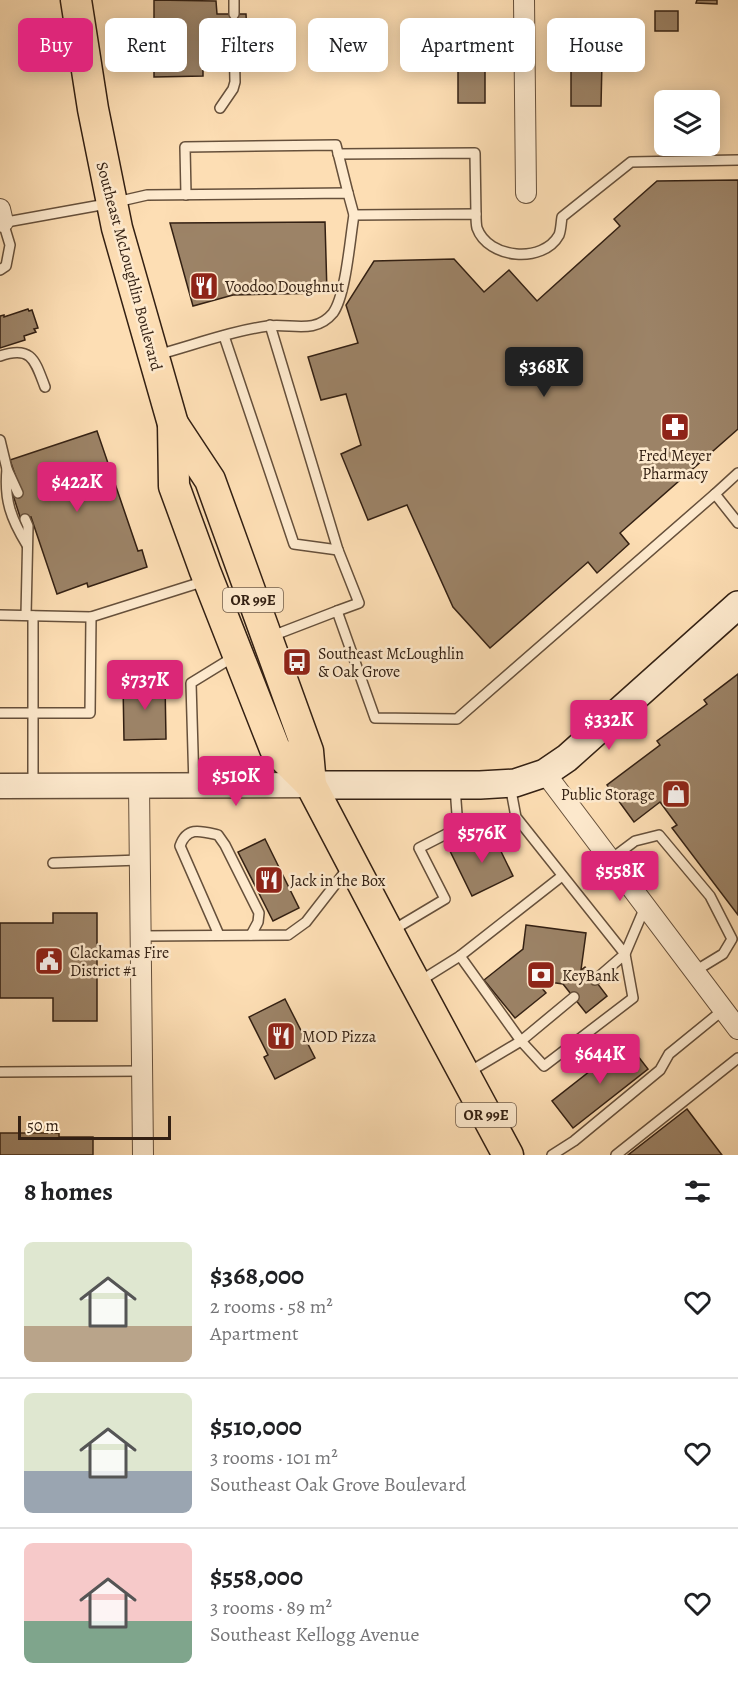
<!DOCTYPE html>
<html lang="en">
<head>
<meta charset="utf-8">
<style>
  body { margin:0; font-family:Alegreya,serif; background:#f2f2f2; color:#202124; height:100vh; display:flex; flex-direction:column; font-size:22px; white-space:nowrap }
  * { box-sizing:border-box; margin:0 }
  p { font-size:20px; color:#757577 }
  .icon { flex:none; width:33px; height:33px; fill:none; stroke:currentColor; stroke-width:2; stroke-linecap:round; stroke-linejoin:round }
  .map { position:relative; height:1155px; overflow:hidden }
  .drawer { display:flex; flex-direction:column; background:#fff; flex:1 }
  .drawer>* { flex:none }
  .top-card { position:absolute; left:18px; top:18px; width:702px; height:54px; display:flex; gap:12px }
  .tools { position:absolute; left:654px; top:90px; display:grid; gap:12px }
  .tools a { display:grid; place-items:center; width:66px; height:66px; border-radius:9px; background:#fff; box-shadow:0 3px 15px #0003; font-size:30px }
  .scale { position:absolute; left:18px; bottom:15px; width:153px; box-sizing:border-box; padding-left:6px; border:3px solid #332013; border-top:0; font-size:16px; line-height:21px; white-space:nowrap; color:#332013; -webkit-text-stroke:4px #feeace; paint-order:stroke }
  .price { position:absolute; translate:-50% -51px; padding:0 14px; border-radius:6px; background:#db2777; color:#fff; font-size:20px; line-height:39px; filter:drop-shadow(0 2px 3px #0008) }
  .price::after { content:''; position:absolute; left:50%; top:36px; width:18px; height:14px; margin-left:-9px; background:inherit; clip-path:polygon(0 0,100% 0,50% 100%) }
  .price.current { background:#222; color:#fff }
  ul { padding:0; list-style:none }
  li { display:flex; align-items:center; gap:18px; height:150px; padding:0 24px }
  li+li { border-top:2px solid #e0e0e0 }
  li span { display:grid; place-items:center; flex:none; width:168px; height:120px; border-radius:9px; color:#555 }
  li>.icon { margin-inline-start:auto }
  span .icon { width:72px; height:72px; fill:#fffc; stroke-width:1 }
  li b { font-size:26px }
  h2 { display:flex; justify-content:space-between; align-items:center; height:72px; padding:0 24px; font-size:26px }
  .pill { padding:0 21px; border-radius:9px; background:#fff; box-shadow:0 3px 15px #0003; font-size:21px; line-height:54px }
  .pill.current { background:#db2777; color:#fff }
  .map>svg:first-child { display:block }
</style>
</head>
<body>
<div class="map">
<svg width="738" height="1155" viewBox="0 0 738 1155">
  <rect width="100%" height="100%" fill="#fddeb4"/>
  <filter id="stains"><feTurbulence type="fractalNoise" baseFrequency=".00333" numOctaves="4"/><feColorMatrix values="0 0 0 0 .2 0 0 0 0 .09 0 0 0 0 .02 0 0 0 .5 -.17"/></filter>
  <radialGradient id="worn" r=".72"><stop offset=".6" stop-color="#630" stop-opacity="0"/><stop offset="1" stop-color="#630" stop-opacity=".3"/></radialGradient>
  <g fill="#9c8367" stroke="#332013" stroke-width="1.5">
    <polygon points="154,0 216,1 217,14 246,14 247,34 218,34 218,50 203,51 203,76 154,77"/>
    <polygon points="697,0 717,0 717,4 696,3"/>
    <rect x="655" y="11" width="23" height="20"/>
    <polygon points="589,47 608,47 608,62 602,62 601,106 571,106 571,62 589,62"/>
    <polygon points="458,62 485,63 485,103 458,103"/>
    <polygon points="738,180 738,429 620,533 629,544 597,573 588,562 490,648 453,607 407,505 368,520 341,454 361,445 346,394 321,400 308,357 358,343 346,305 374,261 454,259 484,292 509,270 537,301 620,226 614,219 657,181"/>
    <polygon points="325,222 327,293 233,295 193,306 170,223"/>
    <polygon points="28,309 29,311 32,310 38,328 34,329 36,332 24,336 25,340 0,348 0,316 4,315 4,317"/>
    <polygon points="97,431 138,551 142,550 147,567 88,587 87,583 57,594 31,517 21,520 13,495 21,492 10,460"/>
    <polygon points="738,674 738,915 672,828 677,825 660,802 634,822 607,785 660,745 657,741 707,704 704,700"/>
    <polygon points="165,682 166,739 124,740 123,683"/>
    <polygon points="491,831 513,876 472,896 450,851"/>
    <polygon points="265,839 299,908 273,921 238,852"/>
    <polygon points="53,913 97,913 97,1021 53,1021 53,998 0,998 0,923 53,923"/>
    <polygon points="526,925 586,933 581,970 585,967 607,996 586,1013 563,984 535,980 546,993 515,1018 484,980 523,949"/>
    <polygon points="285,999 315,1058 275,1079 264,1057 268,1055 249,1017"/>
    <polygon points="627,1042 648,1069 573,1128 552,1101"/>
    <polygon points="687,1109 722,1155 628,1155"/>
    <polygon points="0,1133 59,1133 59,1137 93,1137 93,1155 0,1155"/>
  </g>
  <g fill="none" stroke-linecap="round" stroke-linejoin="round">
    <g stroke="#66503b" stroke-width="12">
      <g id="service">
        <polyline points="234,0 234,14"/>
        <polyline points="220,108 233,89 235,82 234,34"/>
        <polyline points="338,154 475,153 476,214"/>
        <polyline points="186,195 185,147 336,145 348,193"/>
        <polyline points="1,223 112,203 147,195 348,193 354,215"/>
        <polyline points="0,270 6,266 10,245 3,222"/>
        <polyline points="270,325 338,550 359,603 337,611"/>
        <polyline points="224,336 294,544 338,550"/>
        <path d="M157,355C194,345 231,331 268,326C291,323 315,335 333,313C346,295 350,238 354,215L476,214C476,218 476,224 477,228C488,259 543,264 559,235C561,230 561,223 562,217L631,162L738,160"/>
        <path d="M0,356C32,345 35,361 45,387"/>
        <polyline points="0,440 7,469 18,493"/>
        <path d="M7,469C4,500 11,519 27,545"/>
        <polyline points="715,494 738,473"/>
        <polyline points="25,519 28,526 26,615"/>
        <polyline points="0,615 91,617 205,581"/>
        <polyline points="33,616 33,784"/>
        <polyline points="272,636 337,611 375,718 457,719 715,494 738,523"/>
        <polyline points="0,713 90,713 91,617"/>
        <polyline points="194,786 191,683 235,656"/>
        <polyline points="611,859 635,841 659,835 710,896 732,939 723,954 695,971"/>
        <polyline points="53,863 140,860"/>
        <polyline points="393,930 445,899 419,848 458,828 455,787"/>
        <path d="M219,935L180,846C187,826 201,831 218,835L225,845L259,913L258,922L251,935"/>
        <polyline points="141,936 288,935 306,922 348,868"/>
        <polyline points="460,956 521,1041 544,1066 633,998 625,954 516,817 510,785"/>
        <polyline points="595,980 625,954 645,907"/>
        <polyline points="420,981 460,956 562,876"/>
        <polyline points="0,1072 142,1071"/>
        <polyline points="469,1072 521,1041 574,997"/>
        <polyline points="552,1155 574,1141 660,1070 669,1054 723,1010"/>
        <polyline points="616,1155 738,1058"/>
      </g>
    </g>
    <g stroke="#66503b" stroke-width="22">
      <g id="minor">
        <polyline points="524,0 526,193"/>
        <polyline points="0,209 3,222"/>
        <polyline points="545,773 738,1029"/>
        <polyline points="139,785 143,1155"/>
      </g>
    </g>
    <g stroke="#66503b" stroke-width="27">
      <polyline id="tertiary" points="0,786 311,785"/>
    </g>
    <g stroke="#332013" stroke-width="30">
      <polyline id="secondary" points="311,785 480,785 515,783 545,773 567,758 738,605"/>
    </g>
    <g stroke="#332013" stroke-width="33">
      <g id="primary">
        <polyline points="76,0 93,109 117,228 173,424 174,486 205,571 275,749 311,785 404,962 508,1155"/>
        <polyline points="173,424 210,480 308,751 311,785"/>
      </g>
    </g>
    <use href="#service" stroke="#feeace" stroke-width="9"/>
    <use href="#minor" stroke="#feeace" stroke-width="20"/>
    <use href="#tertiary" stroke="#feeace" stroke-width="24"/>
    <use href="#secondary" stroke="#feeace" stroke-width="27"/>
    <use href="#primary" stroke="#fddeb4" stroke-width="30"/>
  </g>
  <defs>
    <g id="restaurant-square" transform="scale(1.5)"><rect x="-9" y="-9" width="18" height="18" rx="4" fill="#8f2418" stroke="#feeace"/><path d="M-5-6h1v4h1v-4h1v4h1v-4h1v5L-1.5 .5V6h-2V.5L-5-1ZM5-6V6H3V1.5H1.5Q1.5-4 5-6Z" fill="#fff"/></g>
    <g id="pharmacy-square" transform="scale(1.5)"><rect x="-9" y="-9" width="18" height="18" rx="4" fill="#8f2418" stroke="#feeace"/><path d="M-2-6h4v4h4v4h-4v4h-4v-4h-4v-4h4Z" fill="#fff"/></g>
    <g id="bus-square" transform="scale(1.5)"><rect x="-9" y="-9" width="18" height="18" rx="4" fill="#8f2418" stroke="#feeace"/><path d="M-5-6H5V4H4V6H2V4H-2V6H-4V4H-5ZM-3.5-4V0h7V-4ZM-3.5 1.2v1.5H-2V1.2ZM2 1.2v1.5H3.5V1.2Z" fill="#fff"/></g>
    <g id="shop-square" transform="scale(1.5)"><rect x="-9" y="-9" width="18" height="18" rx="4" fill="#8f2418" stroke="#feeace"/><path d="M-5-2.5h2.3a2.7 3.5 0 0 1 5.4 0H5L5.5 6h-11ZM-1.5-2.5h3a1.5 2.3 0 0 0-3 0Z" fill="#fff"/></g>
    <g id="civic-square" transform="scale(1.5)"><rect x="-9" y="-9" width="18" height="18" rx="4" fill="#8f2418" stroke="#feeace"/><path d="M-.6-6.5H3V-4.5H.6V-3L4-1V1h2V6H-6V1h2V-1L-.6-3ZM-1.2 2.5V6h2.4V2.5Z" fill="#fff"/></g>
    <g id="bank-square" transform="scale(1.5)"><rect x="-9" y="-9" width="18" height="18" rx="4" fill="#8f2418" stroke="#feeace"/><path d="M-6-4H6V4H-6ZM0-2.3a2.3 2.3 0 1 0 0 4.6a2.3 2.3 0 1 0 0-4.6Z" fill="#fff"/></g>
  </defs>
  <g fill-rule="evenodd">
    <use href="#restaurant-square" x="204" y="286"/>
    <use href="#pharmacy-square" x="675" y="427"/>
    <use href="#bus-square" x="297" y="662"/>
    <use href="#shop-square" x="676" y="794"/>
    <use href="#restaurant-square" x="269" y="880"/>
    <use href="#civic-square" x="49" y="961"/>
    <use href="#bank-square" x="541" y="975"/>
    <use href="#restaurant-square" x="281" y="1036"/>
  </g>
  <g text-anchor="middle" stroke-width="5" stroke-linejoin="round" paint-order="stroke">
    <g fill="#feeace" stroke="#705d4b" stroke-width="1.5">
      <rect x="223" y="588" width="60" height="24" rx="4.5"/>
      <rect x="456" y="1103" width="60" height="24" rx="4.5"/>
    </g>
    <g font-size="15" font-weight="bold" fill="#332013">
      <text x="253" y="605">OR 99E</text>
      <text x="486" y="1120">OR 99E</text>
    </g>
    <g font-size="16" fill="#332013" stroke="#feeace">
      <text transform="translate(130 266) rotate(75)" y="6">Southeast McLoughlin Boulevard</text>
    </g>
    <g font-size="16" fill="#332013" stroke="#feeace" text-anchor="start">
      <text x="225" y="292">Voodoo Doughnut</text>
      <text x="675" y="461" text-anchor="middle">Fred Meyer<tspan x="675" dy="18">Pharmacy</tspan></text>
      <text x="318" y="659">Southeast McLoughlin<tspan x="318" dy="18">&amp; Oak Grove</tspan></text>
      <text x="655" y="800" text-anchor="end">Public Storage</text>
      <text x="290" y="886">Jack in the Box</text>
      <text x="70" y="958">Clackamas Fire<tspan x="70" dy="18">District #1</tspan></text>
      <text x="562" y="981">KeyBank</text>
      <text x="302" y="1042">MOD Pizza</text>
    </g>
  </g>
  <rect width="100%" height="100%" filter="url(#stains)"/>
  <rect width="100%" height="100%" fill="url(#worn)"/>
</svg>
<div class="tools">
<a><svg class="icon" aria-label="layers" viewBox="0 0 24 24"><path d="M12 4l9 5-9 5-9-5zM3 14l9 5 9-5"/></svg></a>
</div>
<div class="scale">50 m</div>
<b class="price current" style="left:544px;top:398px">$368K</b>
<b class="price" style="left:77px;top:513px">$422K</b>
<b class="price" style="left:145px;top:711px">$737K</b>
<b class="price" style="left:609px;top:751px">$332K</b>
<b class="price" style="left:236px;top:807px">$510K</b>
<b class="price" style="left:482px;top:864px">$576K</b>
<b class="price" style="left:620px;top:902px">$558K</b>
<b class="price" style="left:600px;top:1085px">$644K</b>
<div class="top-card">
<a class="pill current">Buy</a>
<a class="pill">Rent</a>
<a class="pill">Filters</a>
<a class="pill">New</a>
<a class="pill">Apartment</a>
<a class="pill">House</a>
</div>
</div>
<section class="drawer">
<h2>8 homes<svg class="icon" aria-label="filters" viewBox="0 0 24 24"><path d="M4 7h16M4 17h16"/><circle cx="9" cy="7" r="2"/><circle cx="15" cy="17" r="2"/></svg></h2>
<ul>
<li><span style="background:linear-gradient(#dfe7d0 70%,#b9a48a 0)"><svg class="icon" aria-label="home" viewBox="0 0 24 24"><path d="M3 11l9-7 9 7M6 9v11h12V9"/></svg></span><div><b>$368,000</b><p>2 rooms · 58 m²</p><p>Apartment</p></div><svg class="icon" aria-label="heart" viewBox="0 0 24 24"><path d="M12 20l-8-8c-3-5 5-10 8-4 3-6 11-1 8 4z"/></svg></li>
<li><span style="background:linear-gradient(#dfe7d0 65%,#9aa5b1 0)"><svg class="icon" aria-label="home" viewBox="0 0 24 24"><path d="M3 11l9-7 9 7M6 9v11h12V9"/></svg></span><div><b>$510,000</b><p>3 rooms · 101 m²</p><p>Southeast Oak Grove Boulevard</p></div><svg class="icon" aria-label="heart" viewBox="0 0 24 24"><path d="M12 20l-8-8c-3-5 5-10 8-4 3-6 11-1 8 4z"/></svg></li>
<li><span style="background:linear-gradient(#f6c9c9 65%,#7fa58c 0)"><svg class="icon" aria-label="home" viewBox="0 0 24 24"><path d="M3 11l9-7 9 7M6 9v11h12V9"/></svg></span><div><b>$558,000</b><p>3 rooms · 89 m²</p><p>Southeast Kellogg Avenue</p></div><svg class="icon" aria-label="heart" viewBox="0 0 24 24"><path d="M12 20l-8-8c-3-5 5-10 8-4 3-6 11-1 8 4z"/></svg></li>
</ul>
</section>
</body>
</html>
